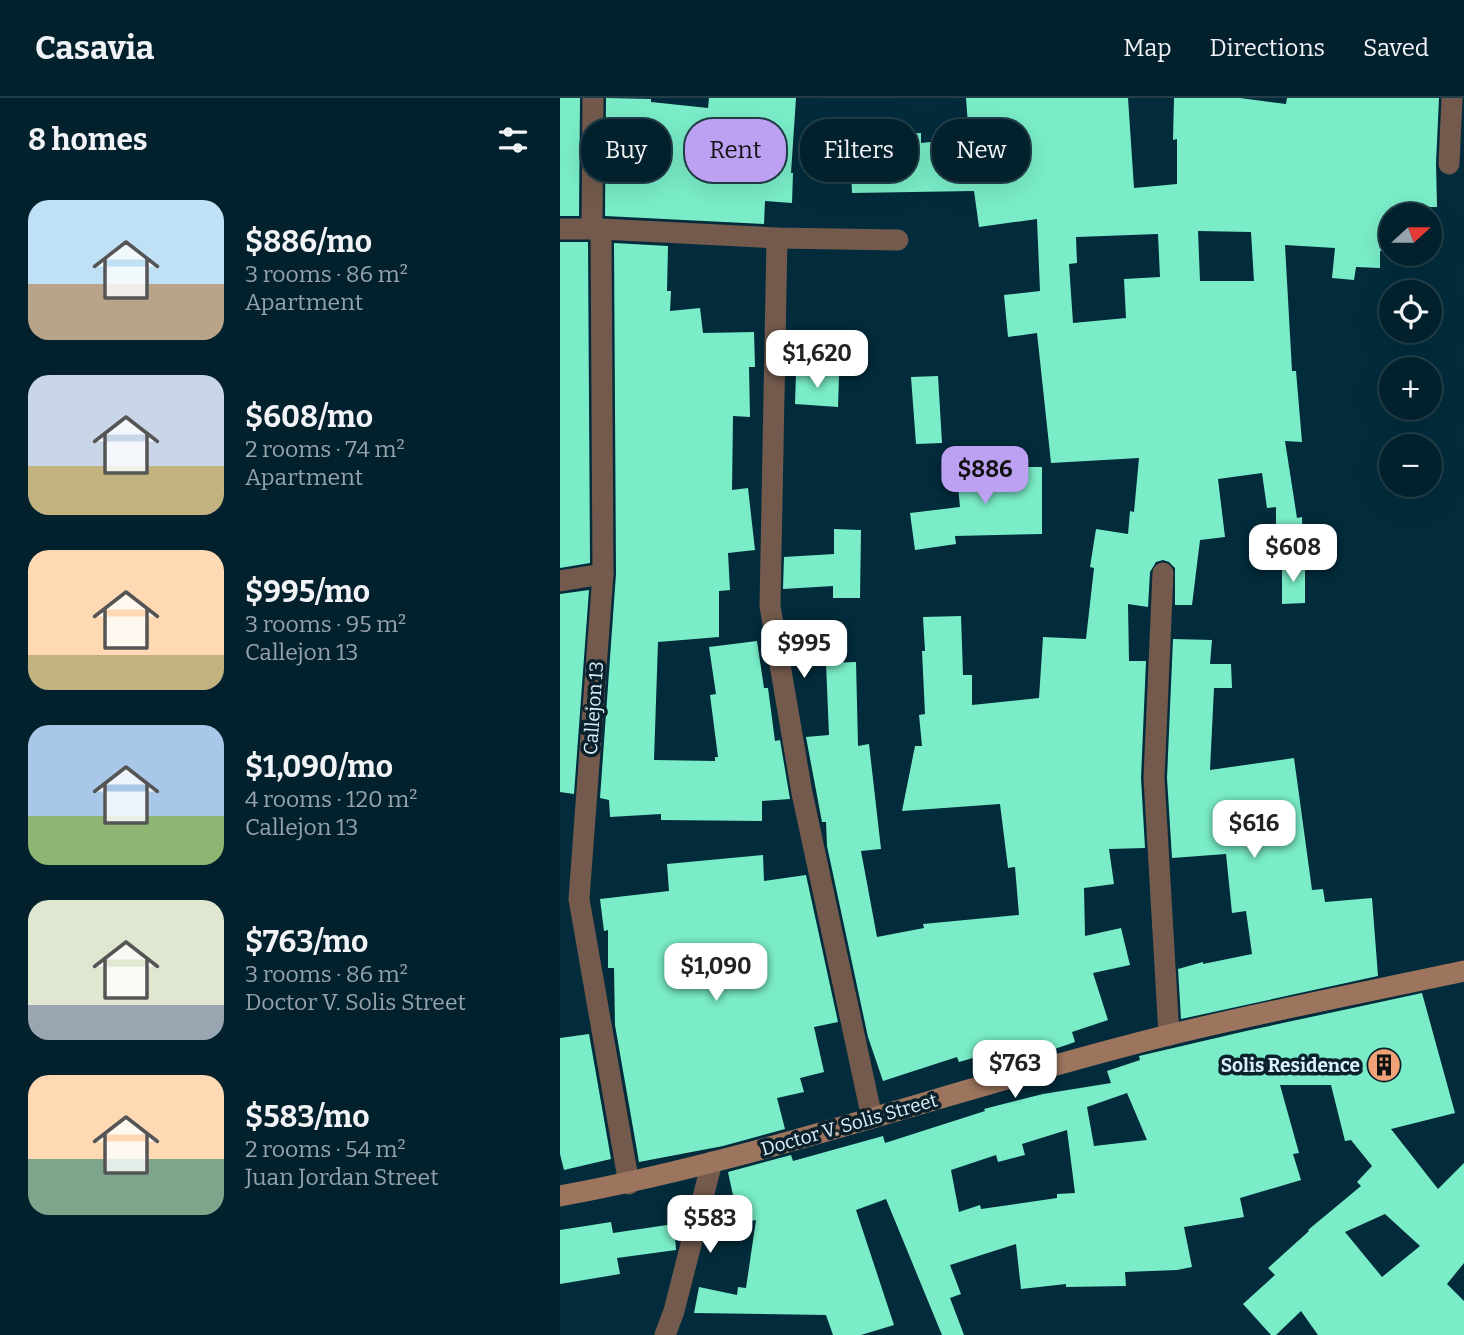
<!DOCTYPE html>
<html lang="en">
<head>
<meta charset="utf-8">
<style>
  body { margin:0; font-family:Bitter,serif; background:#102e39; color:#f1f3f6; height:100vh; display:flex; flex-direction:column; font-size:26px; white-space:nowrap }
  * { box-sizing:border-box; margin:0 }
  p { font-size:23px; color:#96a3aa }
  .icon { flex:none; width:38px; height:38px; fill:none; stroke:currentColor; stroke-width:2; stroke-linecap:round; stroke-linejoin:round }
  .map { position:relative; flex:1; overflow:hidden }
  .details { display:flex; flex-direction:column; background:#02212d; width:560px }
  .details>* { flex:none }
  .banner { position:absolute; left:21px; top:21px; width:665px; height:63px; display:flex; gap:14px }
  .needle { width:46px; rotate:69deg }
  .controls { position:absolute; left:819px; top:105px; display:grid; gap:14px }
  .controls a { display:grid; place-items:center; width:63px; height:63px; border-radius:50%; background:#02212d; box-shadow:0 7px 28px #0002,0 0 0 2px #233e49; font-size:35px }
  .price { position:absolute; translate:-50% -60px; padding:0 16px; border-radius:14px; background:#fff; color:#222; font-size:23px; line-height:46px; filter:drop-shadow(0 2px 4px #0008) }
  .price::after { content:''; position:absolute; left:50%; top:42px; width:21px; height:16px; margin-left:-10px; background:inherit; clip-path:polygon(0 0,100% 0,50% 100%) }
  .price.selected { background:#bca0f2; color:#111 }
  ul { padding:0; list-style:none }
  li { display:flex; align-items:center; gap:21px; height:175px; padding:0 28px }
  li span { display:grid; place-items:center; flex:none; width:196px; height:140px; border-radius:21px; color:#555 }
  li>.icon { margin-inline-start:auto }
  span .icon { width:84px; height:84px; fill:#fffc; stroke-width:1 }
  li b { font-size:30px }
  h2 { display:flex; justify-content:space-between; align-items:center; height:84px; padding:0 28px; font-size:30px }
  .chip { padding:0 24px; border-radius:28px; background:#02212d; box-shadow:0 7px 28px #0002,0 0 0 2px #233e49; font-size:24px; line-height:63px }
  .chip.selected { background:#bca0f2; color:#111 }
  header { display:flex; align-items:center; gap:42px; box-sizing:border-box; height:98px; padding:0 35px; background:#02212d; border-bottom:2px solid #233e49 }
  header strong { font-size:33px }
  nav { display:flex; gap:38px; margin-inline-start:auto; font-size:24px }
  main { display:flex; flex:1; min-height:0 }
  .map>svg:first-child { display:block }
</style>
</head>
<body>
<header>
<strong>Casavia</strong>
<nav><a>Map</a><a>Directions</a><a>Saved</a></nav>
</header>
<main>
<section class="details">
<h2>8 homes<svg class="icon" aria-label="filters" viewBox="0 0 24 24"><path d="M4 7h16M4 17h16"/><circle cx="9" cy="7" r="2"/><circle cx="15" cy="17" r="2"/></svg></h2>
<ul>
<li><span style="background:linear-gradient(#bfe0f5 60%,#b9a48a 0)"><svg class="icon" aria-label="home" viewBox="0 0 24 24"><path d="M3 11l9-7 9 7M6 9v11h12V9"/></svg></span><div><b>$886/mo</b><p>3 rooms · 86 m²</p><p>Apartment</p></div></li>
<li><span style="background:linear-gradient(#c9d6e8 65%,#c2b280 0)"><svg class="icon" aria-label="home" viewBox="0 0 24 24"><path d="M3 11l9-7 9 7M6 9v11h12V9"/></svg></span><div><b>$608/mo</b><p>2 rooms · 74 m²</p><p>Apartment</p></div></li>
<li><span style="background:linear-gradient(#ffd9b3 75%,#c2b280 0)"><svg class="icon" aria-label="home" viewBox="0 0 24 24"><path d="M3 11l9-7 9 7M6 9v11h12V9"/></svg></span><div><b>$995/mo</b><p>3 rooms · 95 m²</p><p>Callejon 13</p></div></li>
<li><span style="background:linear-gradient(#a9c7e8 65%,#8fb573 0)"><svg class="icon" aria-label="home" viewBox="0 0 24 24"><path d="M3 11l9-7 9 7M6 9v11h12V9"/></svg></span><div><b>$1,090/mo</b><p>4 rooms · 120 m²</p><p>Callejon 13</p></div></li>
<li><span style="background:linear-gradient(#dfe7d0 75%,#9aa5b1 0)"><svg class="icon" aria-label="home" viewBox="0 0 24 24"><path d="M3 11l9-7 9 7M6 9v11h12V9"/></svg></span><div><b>$763/mo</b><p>3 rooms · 86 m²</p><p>Doctor V. Solis Street</p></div></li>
<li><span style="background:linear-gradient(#ffd9b3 60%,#7fa58c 0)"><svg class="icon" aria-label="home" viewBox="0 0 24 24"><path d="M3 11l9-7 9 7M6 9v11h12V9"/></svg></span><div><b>$583/mo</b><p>2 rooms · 54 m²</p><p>Juan Jordan Street</p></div></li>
</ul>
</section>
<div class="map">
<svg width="904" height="1237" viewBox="0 0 904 1237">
  <rect width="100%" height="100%" fill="#022c3c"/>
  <g fill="#7aedc8" fill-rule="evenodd">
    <polygon points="0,0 20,0 19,118 0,118"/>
    <polygon points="46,0 91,1 91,4 148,10 149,0 236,0 231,75 233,75 232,105 205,103 204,126 45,118"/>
    <path d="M406,0H568L574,90L617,86V41L613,42L614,0H680L726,6L727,0H879L876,65L877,109H834V117H831V153H820V170L796,169L794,182L772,180L775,150L725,147L732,273H736L742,344L725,343L737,420L742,419L743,453H716V409L707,410L702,375L658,381L665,439L640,442L632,507H615V470L609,464L603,462L596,464L590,474L588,509L568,506L569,563H586L581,680L585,750L549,751L554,786L524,790L525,838L561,830L570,867L533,875L548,922L512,934L515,944L480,956L475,942L399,964L397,959L323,983L308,939L267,748L266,724H262L246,639L269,637L266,565L296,564L298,648L309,646L321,751L301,753L317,839L364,830L363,826L459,817L455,769L448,770L440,706L342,713L355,648H362L359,617L365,616L362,553H365L363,519L401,518L403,577H412V607L479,600L483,539L526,541L534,470L530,469L536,431L568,436L570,413L574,414L579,360L491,365L477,235L448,239L444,197L480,193L477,121L419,129L414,93L292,95L291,71L331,69V60H335L334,36L361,35V45L409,40ZM638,133L691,134L694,183H640ZM598,136L600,179L564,181L566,220L513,225L509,166L517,165L516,139Z"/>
    <polygon points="0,144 28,144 30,465 0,470"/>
    <polygon points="54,145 108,148 107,193 111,193 110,213 140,210 143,235 194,234 195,269 189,269 190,319 173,318 172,392 188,390 195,452 168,455 170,492 159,493 159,539 98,544 94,662 155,663 155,659 158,659 150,597 156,596 149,549 197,543 204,590 208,590 215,643 220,642 230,701 202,703 202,723 101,722 101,716 50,719 49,702 40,700 56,476"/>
    <polygon points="236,274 279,277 278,309 235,306"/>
    <polygon points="378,278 382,345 356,346 351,279"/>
    <polygon points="443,363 444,369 482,369 482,436 395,438 396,446 355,452 350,415 400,409 396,367"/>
    <polygon points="274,431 301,432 300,500 273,500 273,488 223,491 224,459 274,456"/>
    <polygon points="722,466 745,466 745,505 722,506"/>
    <polygon points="29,492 14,696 0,694 0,496"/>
    <polygon points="613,541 652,542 650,566 671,566 672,590 654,590 650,672 734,660 752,792 763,791 765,804 812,800 818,878 621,921 618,871 643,864 643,866 692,856 686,813 672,815 666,756 612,760 607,680"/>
    <polygon points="203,757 204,783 246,777 278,924 254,929 264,974 240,980 244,994 217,1000 225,1031 163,1048 79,1064 55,927 54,870 48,870 48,832 44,833 40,801 109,793 107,766"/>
    <path d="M862,895L895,1015L831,1031L878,1091L904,1065V1165L887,1186L904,1203V1237H758L741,1213L716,1237H711L683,1206L715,1177L708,1170L749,1133L748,1132L801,1088L797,1084L812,1068L791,1042L785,1043L771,987H720L739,1055L733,1056L741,1082L680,1100L684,1119L624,1129L632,1169L617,1172L565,1174L566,1188L506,1189V1186L461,1191L456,1146L390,1167L401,1196L390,1200L404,1237H382L326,1101L296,1112L334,1227L301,1237H273L266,1217L134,1215L139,1189L177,1197L178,1189L186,1190L196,1122L179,1125L168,1074L231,1057L233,1063L323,1038L325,1045L425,1013L424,1011L483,996L551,985L547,973L580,962L579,958L686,933ZM567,995L587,1042L534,1048L527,1009ZM507,1032L515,1095L497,1096V1100L421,1111L420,1107L399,1114L391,1072L436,1057L438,1064L465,1057L462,1046ZM825,1116L860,1148L822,1179L785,1134Z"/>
    <polygon points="29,936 51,1061 4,1072 0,1056 0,940"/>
    <polygon points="51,1124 53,1135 114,1126 116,1152 57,1160 60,1176 0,1186 0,1132"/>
  </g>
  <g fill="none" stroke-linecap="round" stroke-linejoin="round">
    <g stroke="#735a4c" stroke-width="21">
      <polyline points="889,66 892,0"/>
      <polyline points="0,131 41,131 217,140 338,142"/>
      <polyline points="32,131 33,0"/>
      <polyline points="41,131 43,476 19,801 69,1086"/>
      <polyline points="217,140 210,508 242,695 312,1020"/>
      <polyline points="603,475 594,680 609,937"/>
      <polyline points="0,483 43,476"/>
      <polyline points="105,1237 114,1213 152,1064"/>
    </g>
    <path stroke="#9d755f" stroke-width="21" d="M0,1098C207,1060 405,987 609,937C707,913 806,894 904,873"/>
  </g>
  <defs>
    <g id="building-disc" transform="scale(1.75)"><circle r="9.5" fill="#efa377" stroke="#0a212b"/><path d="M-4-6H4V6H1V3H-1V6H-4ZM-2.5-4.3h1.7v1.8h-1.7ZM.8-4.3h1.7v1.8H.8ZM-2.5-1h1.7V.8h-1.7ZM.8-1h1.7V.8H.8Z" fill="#111"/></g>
  </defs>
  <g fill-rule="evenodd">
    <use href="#building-disc" x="824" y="967"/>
  </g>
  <g text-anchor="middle" stroke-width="7" stroke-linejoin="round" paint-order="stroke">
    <g font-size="19" fill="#dcf0fb" stroke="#0a212b">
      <text transform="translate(33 610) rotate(-86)" y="7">Callejon 13</text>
      <text transform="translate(289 1026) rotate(-16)" y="7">Doctor V. Solis Street</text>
    </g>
    <g font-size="19" font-weight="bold" fill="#dcf0fb" stroke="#0a212b" text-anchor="end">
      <text x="800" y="974">Solis Residence</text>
    </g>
  </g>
</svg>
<div class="controls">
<a><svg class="needle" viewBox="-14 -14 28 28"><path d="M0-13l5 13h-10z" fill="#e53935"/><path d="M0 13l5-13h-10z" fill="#96a3aa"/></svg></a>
<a><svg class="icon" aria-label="locate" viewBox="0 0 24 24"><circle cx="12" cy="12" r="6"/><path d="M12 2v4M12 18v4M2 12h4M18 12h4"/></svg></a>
<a>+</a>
<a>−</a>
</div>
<b class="price" style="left:257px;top:292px">$1,620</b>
<b class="price selected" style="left:425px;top:408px">$886</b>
<b class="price" style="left:733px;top:486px">$608</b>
<b class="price" style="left:244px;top:582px">$995</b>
<b class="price" style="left:694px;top:762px">$616</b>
<b class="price" style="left:156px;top:905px">$1,090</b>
<b class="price" style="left:455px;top:1002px">$763</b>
<b class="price" style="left:150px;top:1157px">$583</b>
<div class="banner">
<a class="chip">Buy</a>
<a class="chip selected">Rent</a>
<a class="chip">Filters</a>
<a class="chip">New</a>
</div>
</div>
</main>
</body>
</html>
